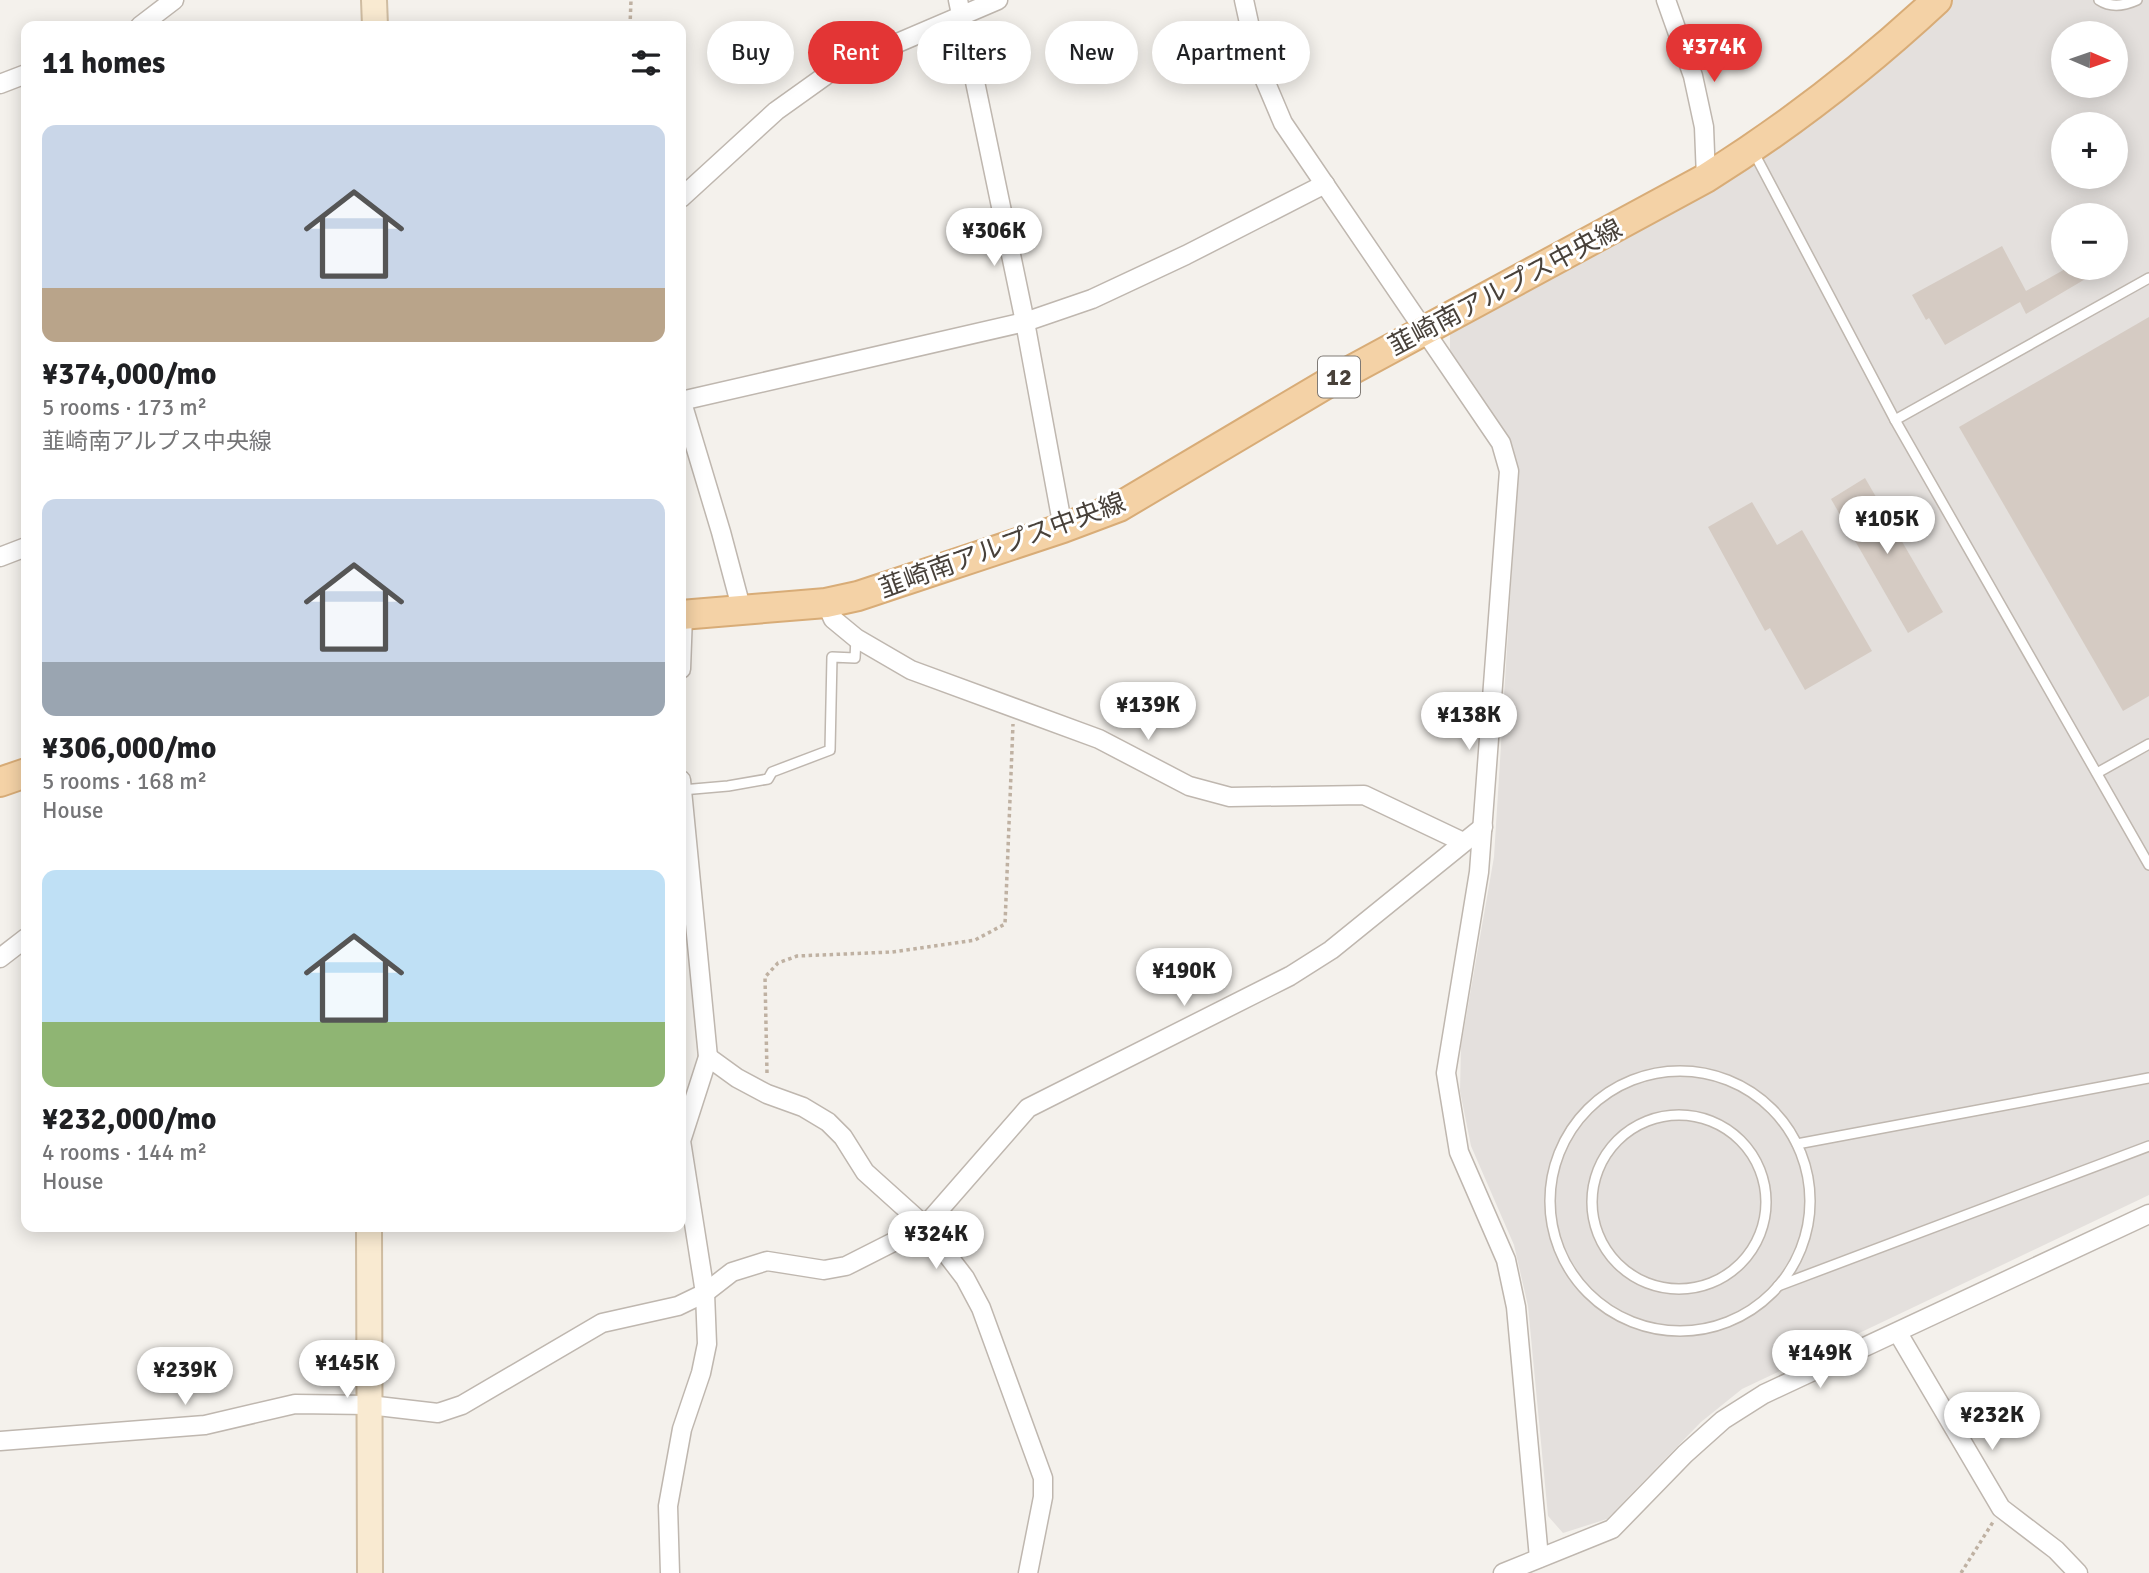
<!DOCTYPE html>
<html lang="en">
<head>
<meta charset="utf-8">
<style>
  body { margin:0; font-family:Signika,"Noto Sans JP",sans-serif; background:#f6f6f6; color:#202124; height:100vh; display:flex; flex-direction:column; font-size:26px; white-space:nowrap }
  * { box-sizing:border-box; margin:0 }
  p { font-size:23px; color:#757577 }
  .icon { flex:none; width:38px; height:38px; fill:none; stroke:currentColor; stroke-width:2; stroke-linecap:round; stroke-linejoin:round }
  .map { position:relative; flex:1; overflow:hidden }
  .details { position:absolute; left:21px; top:21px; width:665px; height:1211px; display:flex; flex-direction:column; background:#fff; border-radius:14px; box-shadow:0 4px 18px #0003 }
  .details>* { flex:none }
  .banner { position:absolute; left:707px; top:21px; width:665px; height:63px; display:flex; gap:14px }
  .needle { width:46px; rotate:92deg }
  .buttons { position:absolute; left:2051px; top:21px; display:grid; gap:14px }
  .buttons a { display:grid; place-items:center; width:77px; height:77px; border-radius:50%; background:#fff; box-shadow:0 4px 18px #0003; font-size:35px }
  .price { position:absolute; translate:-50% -60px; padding:0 16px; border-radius:24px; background:#fff; color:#222; font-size:23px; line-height:46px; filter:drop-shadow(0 2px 4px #0008) }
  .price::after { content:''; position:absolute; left:50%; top:42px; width:21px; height:16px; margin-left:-10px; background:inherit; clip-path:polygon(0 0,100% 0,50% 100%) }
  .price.current { background:#e33535; color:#fff }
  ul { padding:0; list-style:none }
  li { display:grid; align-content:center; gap:14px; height:371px; padding:0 21px }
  li span { display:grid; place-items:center; height:217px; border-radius:14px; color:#555 }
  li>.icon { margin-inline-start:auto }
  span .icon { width:126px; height:126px; fill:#fffc; stroke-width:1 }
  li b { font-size:30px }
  h2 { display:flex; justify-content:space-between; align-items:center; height:84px; padding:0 21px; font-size:30px }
  .tag { padding:0 24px; border-radius:32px; background:#fff; box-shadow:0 4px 18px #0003; font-size:24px; line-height:63px }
  .tag.current { background:#e33535; color:#fff }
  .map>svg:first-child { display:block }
</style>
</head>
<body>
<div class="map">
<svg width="2149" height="1573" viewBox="0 0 2149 1573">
  <rect width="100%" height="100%" fill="#f4f1ec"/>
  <path fill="#e4e0dd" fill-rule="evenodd" d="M1952,0H2149V1195L1742,1389L1701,1422L1607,1519L1563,1533L1548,1516L1528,1306L1514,1245L1471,1146L1460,1091L1461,1046L1494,857L1518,472L1504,433L1450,350V331L1902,48ZM2063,33H2116V86H2063ZM2063,124H2116V177H2063ZM2063,215H2116V268H2063Z"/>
  <g fill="#d5cbc3">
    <polygon points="2002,246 2026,291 2067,268 2104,268 2026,314 2020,302 1945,345 1929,318 1926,320 1912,295"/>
    <polygon points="2149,317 2149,696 2123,711 1959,427"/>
    <polygon points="1865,478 1943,612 1908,633 1831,499"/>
    <polygon points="1752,502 1777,545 1802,530 1872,651 1805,690 1770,628 1765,631 1708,527"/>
  </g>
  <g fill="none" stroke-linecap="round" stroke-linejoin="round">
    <g stroke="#bfb7af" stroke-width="12">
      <g id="lane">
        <path d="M2099,0C2111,8 2124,6 2137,0"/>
        <polyline points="1753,151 1895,420 2149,865"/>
        <polyline points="1895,420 2149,278"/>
        <polyline points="2097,773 2149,744"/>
        <polyline points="682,790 728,786 768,779 772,772 830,750 832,657 855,658 856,638"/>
        <circle cx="1680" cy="1201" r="130"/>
        <circle cx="1679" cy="1202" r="87"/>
        <polyline points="1797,1144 2149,1078"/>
        <polyline points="1778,1286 2149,1146"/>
      </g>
    </g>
    <g stroke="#bfb7af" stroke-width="21">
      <g id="street">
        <polyline points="958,0 1025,322 1063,528"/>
        <polyline points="1244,0 1258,64 1283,123 1501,443 1509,471 1479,872 1446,1073 1459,1152 1506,1260 1516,1307 1539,1558"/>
        <polyline points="1666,0 1693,76 1704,127 1706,178"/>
        <polyline points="140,26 174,0"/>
        <polyline points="0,84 26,74"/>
        <polyline points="681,198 776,111 832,71 998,0"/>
        <polyline points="681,399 721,532 742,611"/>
        <polyline points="681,401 1025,322 1092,299 1186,255 1325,184"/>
        <polyline points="0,557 26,547"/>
        <polyline points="826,603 833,619 856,638 911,670 1099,739 1189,786 1230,797 1364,795 1463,842"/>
        <polyline points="681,669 683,615"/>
        <polyline points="0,958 26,938"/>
        <polyline points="708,1057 737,1078 767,1094 803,1107 828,1122 843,1137 865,1172 925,1226 965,1278 981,1308 1043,1478 1043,1497 1028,1573"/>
        <polyline points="1898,1333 2001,1508 2056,1550 2078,1573"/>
        <polyline points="0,1441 205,1425 295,1404 369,1405 438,1413 462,1405 602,1323 678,1306 705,1293 732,1272 767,1261 824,1270 846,1266 925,1226 1028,1108 1290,976 1331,950 1483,827"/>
        <polyline points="670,1573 668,1506 682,1429 701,1373 707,1344 705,1293 681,1141 708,1057 681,780"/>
        <polyline points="1503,1573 1612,1529 1685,1454 1723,1420 1764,1394 2149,1214"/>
      </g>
    </g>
    <g stroke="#cfbca1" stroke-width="28">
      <g id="secondary">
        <polyline points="374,0 375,26"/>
        <polyline points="369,1227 370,1573"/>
      </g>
    </g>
    <g stroke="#d8ac77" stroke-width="32">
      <g id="primary">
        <path d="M681,615L826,603L858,596L1063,528L1119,507L1333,380L1706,178C1789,126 1866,66 1937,0"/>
        <polyline points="0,782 26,773"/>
      </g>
    </g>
    <g stroke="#bfb1a2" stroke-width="3.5" stroke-dasharray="3.5 3.5" stroke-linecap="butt">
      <polyline points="630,26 631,0"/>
      <polyline points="767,1073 765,977 778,963 797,956 892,952 975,940 1005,924 1013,724"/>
      <polyline points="1961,1573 1993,1522"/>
    </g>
    <use href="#lane" stroke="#fff" stroke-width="9"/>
    <use href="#street" stroke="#fff" stroke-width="18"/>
    <use href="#secondary" stroke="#f9ead1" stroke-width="24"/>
    <use href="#primary" stroke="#f4d2a6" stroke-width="28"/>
  </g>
  <g text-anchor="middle" stroke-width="6" stroke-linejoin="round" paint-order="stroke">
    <rect fill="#fff" stroke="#7f7a75" stroke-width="2" x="1318" y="356.5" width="42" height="41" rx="5"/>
    <g font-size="24" font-weight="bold" fill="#48413a">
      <text x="1339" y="385">12</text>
    </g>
    <g font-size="26" fill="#48413a" stroke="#fff">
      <text transform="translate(1505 287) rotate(-28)" y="9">韮崎南アルプス中央線</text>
      <text transform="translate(1002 545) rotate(-20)" y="9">韮崎南アルプス中央線</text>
    </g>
  </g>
</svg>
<div class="buttons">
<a><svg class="needle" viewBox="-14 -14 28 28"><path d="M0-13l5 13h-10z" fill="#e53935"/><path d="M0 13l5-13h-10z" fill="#757577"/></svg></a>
<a>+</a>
<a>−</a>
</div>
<b class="price current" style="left:1714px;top:84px">¥374K</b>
<b class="price" style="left:994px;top:268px">¥306K</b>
<b class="price" style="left:1887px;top:556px">¥105K</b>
<b class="price" style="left:1148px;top:742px">¥139K</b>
<b class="price" style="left:1469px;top:752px">¥138K</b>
<b class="price" style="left:1184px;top:1008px">¥190K</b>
<b class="price" style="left:936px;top:1271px">¥324K</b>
<b class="price" style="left:1820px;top:1390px">¥149K</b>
<b class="price" style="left:347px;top:1400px">¥145K</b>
<b class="price" style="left:185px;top:1407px">¥239K</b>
<b class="price" style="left:1992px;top:1452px">¥232K</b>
<div class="banner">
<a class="tag">Buy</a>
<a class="tag current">Rent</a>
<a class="tag">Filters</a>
<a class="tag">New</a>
<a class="tag">Apartment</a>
</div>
<section class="details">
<h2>11 homes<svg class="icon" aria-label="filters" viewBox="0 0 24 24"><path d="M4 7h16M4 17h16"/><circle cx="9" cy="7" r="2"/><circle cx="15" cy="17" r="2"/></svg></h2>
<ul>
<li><span style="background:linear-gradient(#c9d6e8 75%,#b9a48a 0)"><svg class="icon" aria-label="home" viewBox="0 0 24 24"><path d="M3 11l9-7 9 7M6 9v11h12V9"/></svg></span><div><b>¥374,000/mo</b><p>5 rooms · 173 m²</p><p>韮崎南アルプス中央線</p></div></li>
<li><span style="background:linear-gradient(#c9d6e8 75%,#9aa5b1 0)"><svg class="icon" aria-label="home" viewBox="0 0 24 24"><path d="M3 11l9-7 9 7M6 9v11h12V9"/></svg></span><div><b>¥306,000/mo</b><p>5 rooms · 168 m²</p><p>House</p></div></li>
<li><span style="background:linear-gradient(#bfe0f5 70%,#8fb573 0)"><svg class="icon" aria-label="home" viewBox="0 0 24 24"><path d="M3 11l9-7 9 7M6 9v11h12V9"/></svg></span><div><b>¥232,000/mo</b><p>4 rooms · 144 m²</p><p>House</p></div></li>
</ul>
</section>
</div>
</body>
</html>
